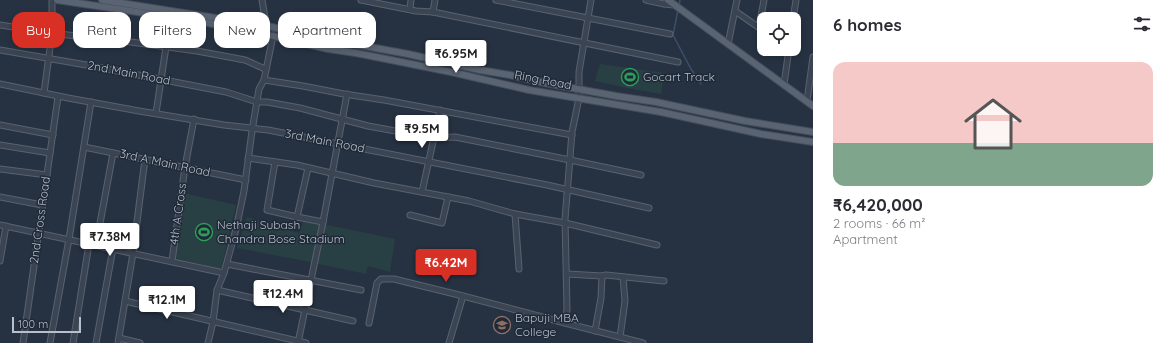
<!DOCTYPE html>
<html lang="en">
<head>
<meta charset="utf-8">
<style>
  body { margin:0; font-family:Quicksand,sans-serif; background:#f7f7f7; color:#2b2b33; height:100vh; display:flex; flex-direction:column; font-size:15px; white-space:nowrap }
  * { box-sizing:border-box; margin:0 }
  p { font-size:13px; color:#7c7c81 }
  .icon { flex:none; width:22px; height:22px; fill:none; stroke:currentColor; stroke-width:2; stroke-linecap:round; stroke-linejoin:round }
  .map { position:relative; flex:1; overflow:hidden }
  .details { display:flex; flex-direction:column; background:#fff; width:360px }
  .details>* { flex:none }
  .top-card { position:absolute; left:12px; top:12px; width:380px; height:36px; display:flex; gap:8px }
  .buttons { position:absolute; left:757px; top:12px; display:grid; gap:8px }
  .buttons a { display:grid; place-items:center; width:44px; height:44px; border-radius:8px; background:#fff; box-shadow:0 2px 6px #0003; font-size:20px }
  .scale { position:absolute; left:12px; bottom:10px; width:69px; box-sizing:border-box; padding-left:4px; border:2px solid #b8bfcc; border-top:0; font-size:11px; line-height:14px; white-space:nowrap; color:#b8bfcc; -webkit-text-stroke:3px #1f2937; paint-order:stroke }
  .price { position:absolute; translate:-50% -34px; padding:0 9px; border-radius:4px; background:#fff; color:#222; font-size:13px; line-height:26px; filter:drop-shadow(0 1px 2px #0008) }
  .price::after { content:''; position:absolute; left:50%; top:24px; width:12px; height:9px; margin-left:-6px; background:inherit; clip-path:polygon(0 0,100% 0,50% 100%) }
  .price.active { background:#d93025; color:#fff }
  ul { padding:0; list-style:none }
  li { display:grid; align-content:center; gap:8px; height:212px; padding:0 20px }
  li span { display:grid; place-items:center; height:124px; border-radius:12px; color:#555 }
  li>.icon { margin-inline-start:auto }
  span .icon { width:72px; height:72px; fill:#fffc; stroke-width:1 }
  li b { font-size:17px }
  h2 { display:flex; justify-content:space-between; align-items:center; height:48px; padding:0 20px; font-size:17px }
  .chip { padding:0 14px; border-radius:12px; background:#fff; box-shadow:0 2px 6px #0003; font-size:14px; line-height:36px }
  .chip.active { background:#d93025; color:#fff }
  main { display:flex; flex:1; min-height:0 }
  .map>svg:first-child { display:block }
</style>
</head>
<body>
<main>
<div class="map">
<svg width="813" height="343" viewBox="0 0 813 343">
  <rect width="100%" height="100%" fill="#263242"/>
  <g fill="#284043">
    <polygon points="600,64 664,73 661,94 627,88 595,81"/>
    <polygon points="184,193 236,205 221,269 173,258"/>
    <polygon points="247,217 299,233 304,220 395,239 390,272 368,266 366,274 295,259 237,248"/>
  </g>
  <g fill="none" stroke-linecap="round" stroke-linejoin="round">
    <g stroke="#3c4f6a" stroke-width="1.5">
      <polyline points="679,6 680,0"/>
      <polyline points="678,10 673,35 691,69 701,84"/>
    </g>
    <g stroke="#59626f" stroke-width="7">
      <g id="minor">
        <polyline points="361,0 416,11 433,12 678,62"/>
        <polyline points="496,0 670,34"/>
        <polyline points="591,0 579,72 579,98 572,132 568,183 565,219 567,309 565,323 643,343"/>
        <polyline points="646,0 664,4 674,5"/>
        <polyline points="410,9 411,0"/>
        <polyline points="735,11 764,31"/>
        <polyline points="433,12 435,0"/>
        <polyline points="793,19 796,0"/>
        <polyline points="0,25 58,34 116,40 197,51 245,60 265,69"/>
        <polyline points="759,27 764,0"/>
        <polyline points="728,44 737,0"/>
        <polyline points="0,50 92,66 226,92 257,102 267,102 300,108 368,126 434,138 455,137 570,160 641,175"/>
        <polyline points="264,80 303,86 344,94 384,100 572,135"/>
        <polyline points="0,84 68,98 139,111 224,125 268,130 547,185 649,208"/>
        <polyline points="784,84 789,49"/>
        <polyline points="44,93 52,33 52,0"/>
        <polyline points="807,101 813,57"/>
        <polyline points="156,113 166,47"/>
        <polyline points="0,125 53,135"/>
        <polyline points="0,145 50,153"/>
        <polyline points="84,147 246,180"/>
        <polyline points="248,158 297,165 374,183 469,201 515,214 565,223 657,245"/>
        <polyline points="275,162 267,210 297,217 308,168"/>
        <polyline points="0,169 47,175"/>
        <polyline points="422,192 440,110"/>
        <polyline points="0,197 42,205"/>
        <polyline points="515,214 519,269"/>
        <polyline points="410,215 442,223 448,197"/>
        <polyline points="297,217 323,222 347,94"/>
        <polyline points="0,225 224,273"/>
        <polyline points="96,245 113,153"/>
        <polyline points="0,261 6,226"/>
        <polyline points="172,261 185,167 194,119"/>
        <polyline points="227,264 361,290"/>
        <polyline points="567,274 602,276 606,275 664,281"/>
        <polyline points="217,290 353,321"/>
        <polyline points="125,301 306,343"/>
        <polyline points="369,323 377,283 381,279 394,279 463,296 565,323"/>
        <polyline points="595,331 601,298 602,276"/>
        <polyline points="620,337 625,301 623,277"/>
        <polyline points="119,338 140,343"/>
        <polyline points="23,343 58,97"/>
        <polyline points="50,343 69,239 91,102"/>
        <polyline points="73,343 89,244"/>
        <polyline points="96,343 113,248"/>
        <polyline points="118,343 133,253 145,159"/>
        <polyline points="208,343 213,322 217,290 224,273 236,229 244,191 252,131 259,89 264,80 273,36 267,30 262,0"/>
        <polyline points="298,343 323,222"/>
        <polyline points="449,343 463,296"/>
      </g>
    </g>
    <g stroke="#444d5b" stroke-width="8">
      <g id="major">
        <polyline points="57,0 198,21 273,36 328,49 356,53 451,72 529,90 661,112 761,134 813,142"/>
        <polyline points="102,0 267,26 321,38 408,54 480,70 510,75 545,83 616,96 656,102 745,121 813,132"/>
        <polyline points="668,0 813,106"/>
      </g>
    </g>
    <use href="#minor" stroke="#3b4452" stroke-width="5"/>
    <use href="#major" stroke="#596371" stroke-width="6"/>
  </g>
  <defs>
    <g id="stadium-ring" transform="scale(0.9)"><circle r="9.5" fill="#1f2937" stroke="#2e9e5b" stroke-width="1.5"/><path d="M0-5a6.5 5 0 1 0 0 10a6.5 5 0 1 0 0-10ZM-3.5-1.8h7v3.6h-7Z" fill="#2e9e5b"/></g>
    <g id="university-ring" transform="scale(0.9)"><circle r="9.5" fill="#1f2937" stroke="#8d6e63" stroke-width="1.5"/><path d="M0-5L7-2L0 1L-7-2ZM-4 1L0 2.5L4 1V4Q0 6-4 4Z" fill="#8d6e63"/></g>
  </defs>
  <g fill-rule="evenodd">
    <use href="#stadium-ring" x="630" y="77"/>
    <use href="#stadium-ring" x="204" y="232"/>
    <use href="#university-ring" x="502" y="325"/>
  </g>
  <g text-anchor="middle" stroke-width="3" stroke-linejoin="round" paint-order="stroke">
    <g font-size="12" fill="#b8bfcc" stroke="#1f2937">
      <text transform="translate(129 73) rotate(11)" y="4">2nd Main Road</text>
      <text transform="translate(543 80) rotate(11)" y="4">Ring Road</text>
      <text transform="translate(325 141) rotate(11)" y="4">3rd Main Road</text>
      <text transform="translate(165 163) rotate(12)" y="4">3rd A Main Road</text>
      <text transform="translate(178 214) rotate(-82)" y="4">4th A Cross</text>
      <text transform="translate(40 220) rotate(-82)" y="4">2nd Cross Road</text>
    </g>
    <g font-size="12" fill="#b8bfcc" stroke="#1f2937" text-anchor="start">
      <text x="643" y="81">Gocart Track</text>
      <text x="217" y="229">Nethaji Subash<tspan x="217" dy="14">Chandra Bose Stadium</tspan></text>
      <text x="515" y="322">Bapuji MBA<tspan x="515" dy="14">College</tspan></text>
    </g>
  </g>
</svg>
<div class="buttons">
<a><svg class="icon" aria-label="locate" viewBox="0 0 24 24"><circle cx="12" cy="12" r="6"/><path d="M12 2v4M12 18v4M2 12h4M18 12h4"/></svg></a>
</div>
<div class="scale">100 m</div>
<b class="price" style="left:456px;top:74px">₹6.95M</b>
<b class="price" style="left:422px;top:149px">₹9.5M</b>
<b class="price" style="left:110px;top:257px">₹7.38M</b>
<b class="price active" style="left:446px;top:283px">₹6.42M</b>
<b class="price" style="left:283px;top:314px">₹12.4M</b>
<b class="price" style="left:167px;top:320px">₹12.1M</b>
<div class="top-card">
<a class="chip active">Buy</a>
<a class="chip">Rent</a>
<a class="chip">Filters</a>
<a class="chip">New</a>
<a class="chip">Apartment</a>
</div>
</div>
<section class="details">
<h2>6 homes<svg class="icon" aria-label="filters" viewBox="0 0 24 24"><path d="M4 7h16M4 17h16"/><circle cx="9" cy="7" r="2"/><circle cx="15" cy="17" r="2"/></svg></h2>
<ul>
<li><span style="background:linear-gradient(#f6c9c9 65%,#7fa58c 0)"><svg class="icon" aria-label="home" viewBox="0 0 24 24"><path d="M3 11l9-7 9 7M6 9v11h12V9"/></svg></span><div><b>₹6,420,000</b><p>2 rooms · 66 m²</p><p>Apartment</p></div></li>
</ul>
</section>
</main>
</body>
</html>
